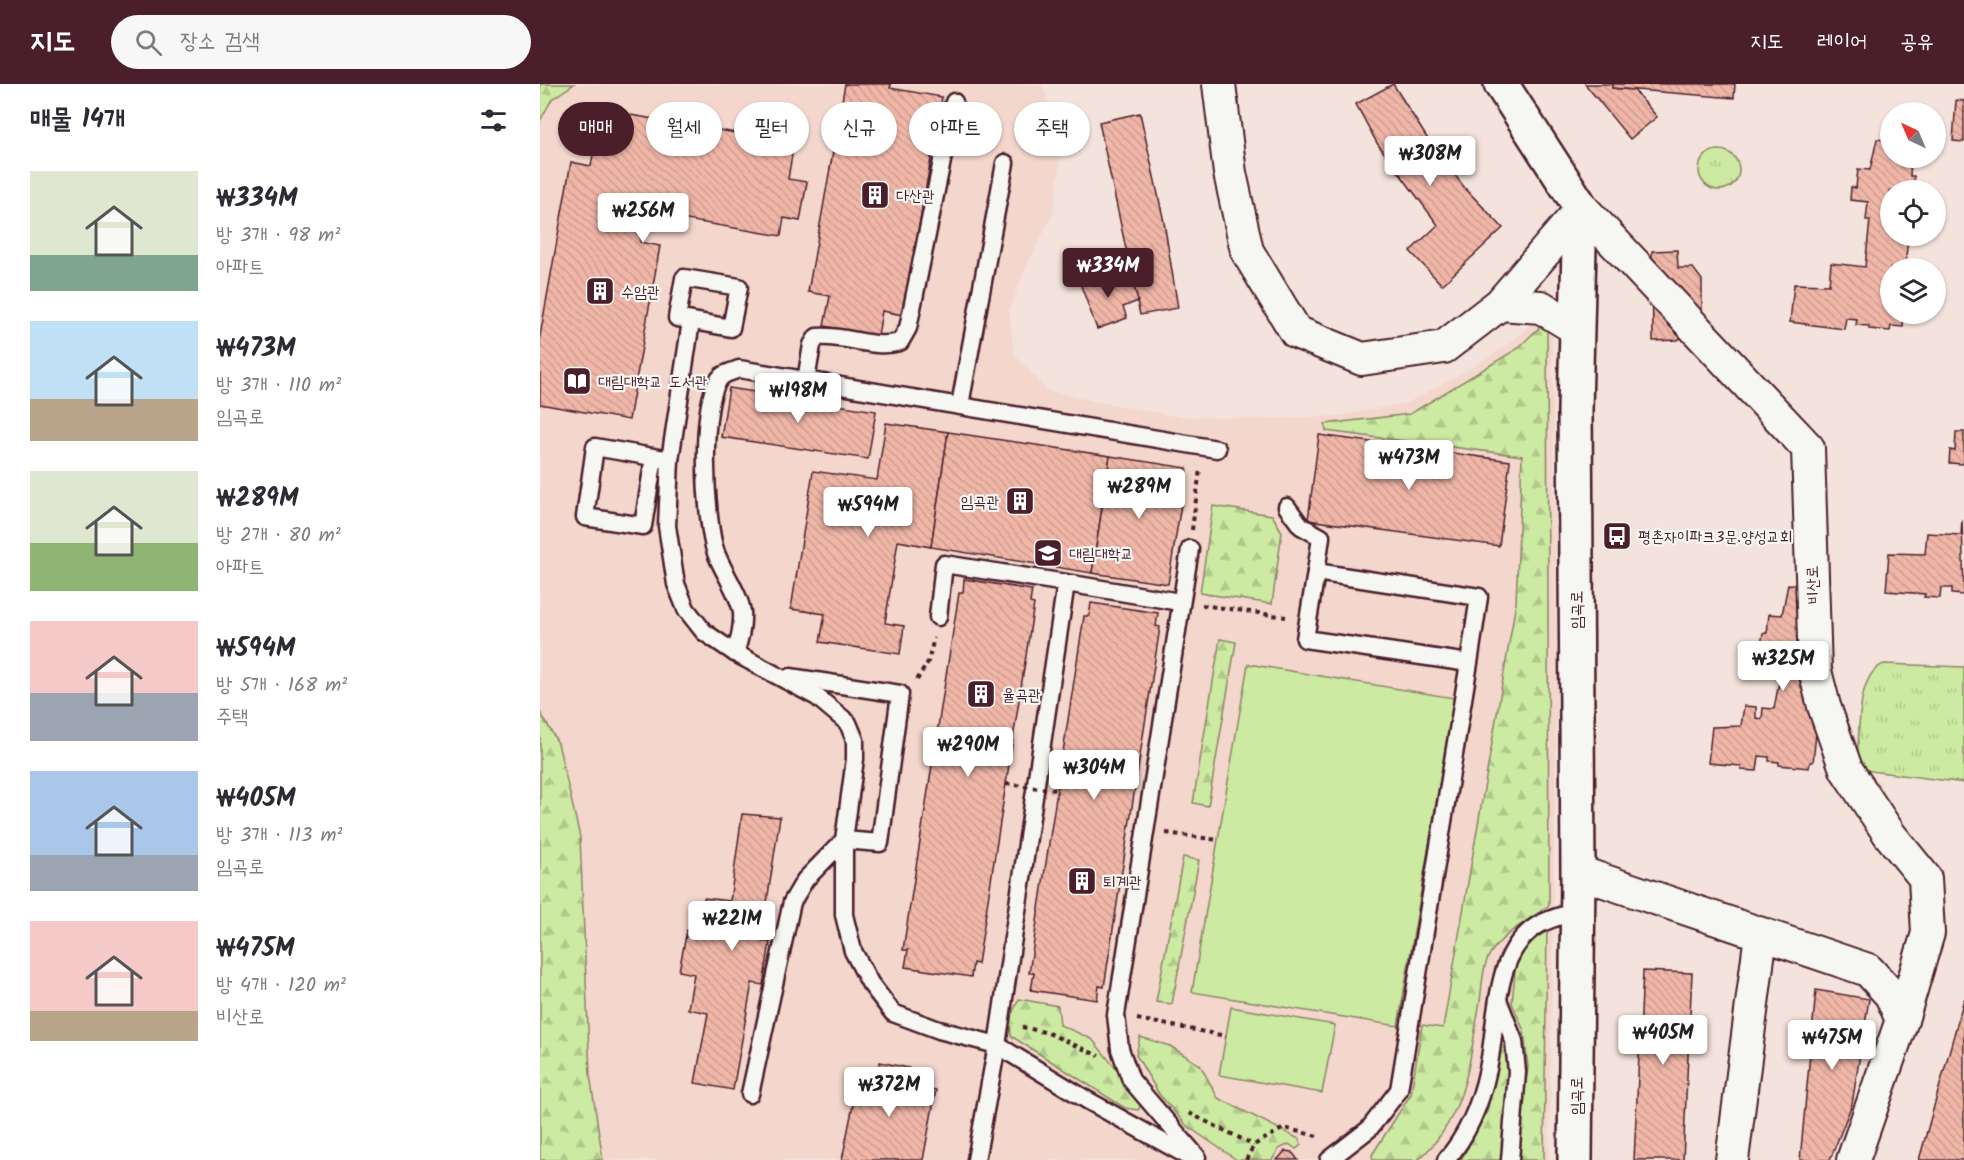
<!DOCTYPE html>
<html lang="ko">
<head>
<meta charset="utf-8">
<style>
  body { margin:0; font-family:Kalam,"Poor Story",sans-serif; background:#f7f7f7; color:#2b2b33; height:100vh; display:flex; flex-direction:column; font-size:22px; white-space:nowrap }
  * { box-sizing:border-box; margin:0 }
  p { font-size:20px; color:#7c7c81 }
  .icon { flex:none; width:33px; height:33px; fill:none; stroke:currentColor; stroke-width:2; stroke-linecap:round; stroke-linejoin:round }
  .map { position:relative; flex:1; overflow:hidden }
  .drawer { display:flex; flex-direction:column; background:#fff; width:540px }
  .drawer>* { flex:none }
  .hud { position:absolute; left:18px; top:18px; width:570px; height:54px; display:flex; gap:12px }
  .needle { width:39px; rotate:316deg }
  .controls { position:absolute; left:1340px; top:18px; display:grid; gap:12px }
  .controls a { display:grid; place-items:center; width:66px; height:66px; border-radius:50%; background:#fff; box-shadow:0 2px 4px #0004; font-size:30px }
  .price { position:absolute; translate:-50% -51px; padding:0 14px; border-radius:6px; background:#fff; color:#222; font-size:20px; line-height:39px; filter:drop-shadow(0 2px 3px #0008) }
  .price::after { content:''; position:absolute; left:50%; top:36px; width:18px; height:14px; margin-left:-9px; background:inherit; clip-path:polygon(0 0,100% 0,50% 100%) }
  .price.on { background:#4a1f2b; color:#fff }
  ul { padding:0; list-style:none }
  li { display:flex; align-items:center; gap:18px; height:150px; padding:0 30px }
  li span { display:grid; place-items:center; flex:none; width:168px; height:120px; border-radius:0px; color:#555 }
  li>.icon { margin-inline-start:auto }
  span .icon { width:72px; height:72px; fill:#fffc; stroke-width:1 }
  li b { font-size:26px }
  h2 { display:flex; justify-content:space-between; align-items:center; height:72px; padding:0 30px; font-size:26px }
  .chip { padding:0 21px; border-radius:27px; background:#fff; box-shadow:0 2px 4px #0004; font-size:21px; line-height:54px }
  .chip.on { background:#4a1f2b; color:#fff }
  header { display:flex; align-items:center; gap:36px; box-sizing:border-box; height:84px; padding:0 30px; background:#4a1f2b; color:#fff }
  header strong { font-size:28px }
  nav { display:flex; gap:33px; margin-inline-start:auto; font-size:21px }
  .search { width:420px; height:54px; background:#f7f7f7; display:flex; align-items:center; gap:15px; box-sizing:border-box; padding:0 21px; border-radius:33px; color:#7c7c81; font-size:22px }
  main { display:flex; flex:1; min-height:0 }
  .map>svg:first-child { display:block }
</style>
</head>
<body>
<header>
<strong>지도</strong>
<div class="search"><svg class="icon" aria-label="search" viewBox="0 0 24 24"><circle cx="10" cy="10" r="6"/><path d="M15 15l6 6"/></svg>장소 검색</div>
<nav><a>지도</a><a>레이어</a><a>공유</a></nav>
</header>
<main>
<section class="drawer">
<h2>매물 14개<svg class="icon" aria-label="filters" viewBox="0 0 24 24"><path d="M4 7h16M4 17h16"/><circle cx="9" cy="7" r="2"/><circle cx="15" cy="17" r="2"/></svg></h2>
<ul>
<li><span style="background:linear-gradient(#dfe7d0 70%,#7fa58c 0)"><svg class="icon" aria-label="home" viewBox="0 0 24 24"><path d="M3 11l9-7 9 7M6 9v11h12V9"/></svg></span><div><b>₩334M</b><p>방 3개 · 98 m²</p><p>아파트</p></div></li>
<li><span style="background:linear-gradient(#bfe0f5 65%,#b9a48a 0)"><svg class="icon" aria-label="home" viewBox="0 0 24 24"><path d="M3 11l9-7 9 7M6 9v11h12V9"/></svg></span><div><b>₩473M</b><p>방 3개 · 110 m²</p><p>임곡로</p></div></li>
<li><span style="background:linear-gradient(#dfe7d0 60%,#8fb573 0)"><svg class="icon" aria-label="home" viewBox="0 0 24 24"><path d="M3 11l9-7 9 7M6 9v11h12V9"/></svg></span><div><b>₩289M</b><p>방 2개 · 80 m²</p><p>아파트</p></div></li>
<li><span style="background:linear-gradient(#f6c9c9 60%,#9aa5b1 0)"><svg class="icon" aria-label="home" viewBox="0 0 24 24"><path d="M3 11l9-7 9 7M6 9v11h12V9"/></svg></span><div><b>₩594M</b><p>방 5개 · 168 m²</p><p>주택</p></div></li>
<li><span style="background:linear-gradient(#a9c7e8 70%,#9aa5b1 0)"><svg class="icon" aria-label="home" viewBox="0 0 24 24"><path d="M3 11l9-7 9 7M6 9v11h12V9"/></svg></span><div><b>₩405M</b><p>방 3개 · 113 m²</p><p>임곡로</p></div></li>
<li><span style="background:linear-gradient(#f6c9c9 75%,#b9a48a 0)"><svg class="icon" aria-label="home" viewBox="0 0 24 24"><path d="M3 11l9-7 9 7M6 9v11h12V9"/></svg></span><div><b>₩475M</b><p>방 4개 · 120 m²</p><p>비산로</p></div></li>
</ul>
</section>
<div class="map">
<svg width="1424" height="1076" viewBox="0 0 1424 1076">
  <defs>
    <pattern id="grass-tufts" width="24" height="20" patternUnits="userSpaceOnUse" patternTransform="scale(1.5)"><rect width="24" height="20" fill="#cceaa1"/><path d="M3 7l-1-3M5 7V3M7 7l1-3M15 17l-1-3M17 17v-4M19 17l1-3" fill="none" stroke="#b1c88b"/></pattern>
    <pattern id="forest-firs" width="22" height="20" patternUnits="userSpaceOnUse" patternTransform="scale(1.5)"><rect width="22" height="20" fill="#cceaa1"/><path d="M5 1l3.5 6h-7zM16 11l3.5 6h-7z" fill="#b1c88b"/></pattern>
    <pattern id="building-back-hatch" width="6" height="6" patternUnits="userSpaceOnUse" patternTransform="scale(1.5)"><rect width="6" height="6" fill="#f0b7a8"/><path d="M-1 5l2 2M0 0l6 6M5-1l2 2" fill="none" stroke="#cf9d91"/></pattern>
  </defs>
  <rect width="100%" height="100%" fill="#f4e3dc"/>
  <filter id="ink" filterUnits="userSpaceOnUse"><feTurbulence type="fractalNoise" baseFrequency=".0167" numOctaves="2"/><feDisplacementMap in="SourceGraphic" scale="12" xChannelSelector="R" yChannelSelector="G"/><feConvolveMatrix kernelMatrix="1 2 1 2 8 2 1 2 1" color-interpolation-filters="sRGB"/></filter>
  <g filter="url(#ink)">
    <polygon fill="#f3d6cc" points="34,0 500,0 504,4 521,70 513,129 484,187 469,228 474,270 507,306 553,317 634,332 721,335 799,332 867,319 916,293 971,259 1012,219 1017,603 1009,1076 63,1076 50,991 18,660 0,628 0,37 12,15"/>
    <g fill="url(#grass-tufts)" stroke="#8b8466" stroke-width="1.5">
      <circle cx="1179" cy="86" r="20"/>
      <path d="M1344,580L1424,583V699L1331,687L1319,683L1317,679C1320,652 1315,590 1344,580Z"/>
    </g>
    <g fill="url(#forest-firs)" stroke="#8b8466" stroke-width="1.5">
      <polygon points="0,0 34,0 12,15 0,37"/>
      <path d="M1007,236L1009,821C990,836 957,852 947,876C942,888 942,904 940,917C929,978 927,1033 878,1076H833L832,1071L871,1010L882,941L903,944L976,519L982,372L786,347L785,340L870,330L977,265Z"/>
      <polygon points="673,422 732,431 742,448 732,520 660,509"/>
      <polygon points="680,555 696,558 668,722 653,719"/>
      <polygon points="0,628 18,659 40,753 50,991 63,1076 0,1076"/>
      <polygon points="643,773 659,776 632,920 616,918"/>
      <polygon points="1007,844 1004,1076 976,1076 988,983 984,947 972,919 976,879 988,860"/>
      <polygon points="479,915 518,922 520,941 552,955 603,1018 598,1026 585,1024 471,952 470,934"/>
      <path d="M963,947C976,988 964,1034 961,1076H921L947,1028Z"/>
      <polygon points="600,953 630,962 660,981 678,1014 759,1055 761,1061 756,1065 749,1060 739,1065 732,1076 697,1076 647,1042 619,1010 596,971"/>
    </g>
    <g fill="#cceaa1" stroke="#8b8466" stroke-width="1.5">
      <polygon points="708,580 914,614 858,942 652,908"/>
      <polygon points="691,923 795,941 782,1009 679,991"/>
    </g>
    <g fill="url(#building-back-hatch)" stroke="#4a1f2b" stroke-width="1.5">
      <polygon points="305,0 351,0 350,4 402,13 363,231 342,227 338,252 284,242 290,212 268,208"/>
      <polygon points="853,0 894,65 925,104 963,144 902,201 870,167 898,141 837,59 816,20"/>
      <polygon points="1045,0 1073,0 1072,4 1094,6 1117,33 1090,55"/>
      <polygon points="1073,0 1195,0 1194,14 1072,4"/>
      <polygon points="1416,16 1424,17 1424,58 1413,57"/>
      <polygon points="79,29 254,59 248,95 267,98 260,137 244,134 241,152 106,129 100,158 120,162 89,336 0,320 0,252 31,78 51,82 56,54 74,57"/>
      <polygon points="600,29 624,138 638,224 600,231 559,38"/>
      <polygon points="1337,55 1350,57 1350,74 1371,74 1370,92 1374,92 1373,106 1350,106 1350,152 1368,153 1365,184 1350,184 1350,230 1364,230 1363,243 1351,242 1350,247 1329,245 1329,242 1316,241 1317,235 1306,234 1304,245 1250,238 1254,200 1289,201 1291,179 1325,183 1330,136 1326,136 1328,118 1310,116 1311,103 1316,104 1318,85 1330,86"/>
      <polygon points="1137,166 1138,184 1153,184 1162,196 1162,236 1138,256 1113,257 1112,167"/>
      <polygon points="571,187 577,204 593,198 598,217 583,223 587,234 557,245 540,199"/>
      <polygon points="189,304 336,327 328,375 181,353"/>
      <polygon points="346,339 408,348 391,463 358,457 345,539 364,542 360,570 280,558 285,530 251,525 273,387 337,396"/>
      <polygon points="408,348 570,372 552,489 391,463"/>
      <polygon points="1416,348 1424,348 1424,380 1409,379 1410,366 1415,367"/>
      <polygon points="779,351 970,377 959,462 768,436"/>
      <polygon points="570,372 647,384 628,500 552,489"/>
      <polygon points="1422,435 1424,511 1412,510 1412,504 1401,504 1400,514 1384,513 1385,510 1346,507 1349,469 1385,470 1387,449 1421,451"/>
      <polygon points="424,495 492,506 490,519 494,520 438,880 433,879 431,893 365,883 368,866 363,866 419,509 423,509"/>
      <polygon points="1248,500 1284,504 1278,631 1273,678 1270,678 1269,684 1239,681 1239,678 1229,677 1229,673 1219,672 1217,687 1201,686 1201,682 1168,679 1172,643 1201,642 1204,622 1216,623 1216,634 1222,635 1223,624 1234,625 1242,582 1238,581 1240,563 1221,561 1223,549 1227,549 1229,530 1242,531"/>
      <polygon points="551,519 618,529 616,542 620,543 564,903 559,902 557,916 491,906 494,889 489,889 544,532 549,532"/>
      <polygon points="202,730 240,733 221,857 230,858 223,901 212,899 193,1006 155,999 168,929 148,925 154,890 139,887 147,846 158,848 164,814 190,817"/>
      <polygon points="1103,887 1152,889 1143,1076 1094,1076"/>
      <polygon points="1276,906 1329,915 1312,1020 1290,1076 1260,1076"/>
      <polygon points="1424,915 1424,1076 1379,1076"/>
      <polygon points="340,978 369,984 366,1000 396,1006 383,1076 302,1076 319,991 337,994"/>
      <polygon points="745,1067 752,1068 758,1076 737,1076"/>
    </g>
    <g fill="none" stroke-linecap="round" stroke-linejoin="round">
      <g stroke="#4a1f2b" stroke-width="21">
        <g id="service">
          <polygon points="144,194 199,203 191,244 137,234"/>
          <polyline points="151,237 130,376 127,442 136,500 146,525 164,548 195,569 277,613 308,639 315,656 315,675 304,756 304,831 313,867 330,899 353,929 399,946 457,961 547,1016 655,1076"/>
          <path d="M266,296L272,261L277,253C306,250 332,266 360,258L368,244L414,18"/>
          <polyline points="420,321 465,79"/>
          <polyline points="114,373 103,442 45,433 55,363 130,376"/>
          <polyline points="747,423 761,442 781,453 776,488"/>
          <polyline points="650,465 576,931 580,965 591,996 657,1073"/>
          <polyline points="526,499 640,518"/>
          <polyline points="398,533 404,480 526,499 457,961 436,1076"/>
          <path d="M195,569C200,555 203,543 202,528C199,509 183,488 176,469C165,439 158,314 182,292C186,289 194,287 199,285L677,365"/>
          <polyline points="250,593 360,610 340,759 304,756"/>
          <polyline points="959,918 974,957 977,988 970,1076"/>
          <polyline points="210,1010 252,818 265,796 304,756"/>
          <polyline points="789,1076 829,1045 859,1006 929,579 939,513 776,488 765,555 929,579"/>
          <path d="M906,1076C928,1051 941,1018 948,985C958,939 952,868 998,841C1010,834 1025,831 1037,827"/>
        </g>
      </g>
      <g stroke="#4a1f2b" stroke-width="36">
        <g id="minor">
          <polyline points="679,0 690,89 707,167 756,248 822,275 904,263 960,220 1040,127"/>
          <polyline points="1040,122 1268,364 1275,587 1284,622 1306,685 1350,751 1385,794 1388,849 1362,936 1313,1076"/>
          <polyline points="960,220 1001,223 1037,245"/>
          <polyline points="1038,788 1328,886 1351,911 1362,936"/>
          <polyline points="1192,1076 1221,850"/>
        </g>
      </g>
      <g stroke="#4a1f2b" stroke-width="38">
        <polyline id="tertiary" points="961,0 1040,122 1035,326 1038,788 1035,1076"/>
      </g>
      <g stroke="#4a1f2b" stroke-width="4" stroke-dasharray="4.5 4.5" stroke-linecap="butt">
        <polyline points="652,446 660,385"/>
        <polyline points="662,521 746,533"/>
        <polyline points="377,596 388,578 394,554"/>
        <polyline points="626,749 679,756"/>
        <polyline points="597,935 686,952"/>
        <polyline points="482,943 508,949 559,972"/>
        <polyline points="649,1029 714,1061"/>
        <polyline points="706,1076 714,1061 744,1044 777,1052"/>
      </g>
      <use href="#service" stroke="#f6f6f2" stroke-width="16"/>
      <use href="#minor" stroke="#f6f6f2" stroke-width="32"/>
      <use href="#tertiary" stroke="#f6f6f2" stroke-width="33"/>
      <polyline stroke="#4a1f2b" stroke-width="4" stroke-dasharray="4.5 4.5" stroke-linecap="butt" points="466,700 517,706"/>
    </g>
  </g>
  <defs>
    <g id="building-square" transform="scale(1.5)"><rect x="-9" y="-9" width="18" height="18" rx="4" fill="#4a1f2b" stroke="#f6f6f2"/><path d="M-4-6H4V6H1V3H-1V6H-4ZM-2.5-4.3h1.7v1.8h-1.7ZM.8-4.3h1.7v1.8H.8ZM-2.5-1h1.7V.8h-1.7ZM.8-1h1.7V.8H.8Z" fill="#fff"/></g>
    <g id="library-square" transform="scale(1.5)"><rect x="-9" y="-9" width="18" height="18" rx="4" fill="#4a1f2b" stroke="#f6f6f2"/><path d="M-6-4Q-3-5.5-.7-3.5V5Q-3 3-6 4ZM6-4Q3-5.5 .7-3.5V5Q3 3 6 4Z" fill="#fff"/></g>
    <g id="bus-square" transform="scale(1.5)"><rect x="-9" y="-9" width="18" height="18" rx="4" fill="#4a1f2b" stroke="#f6f6f2"/><path d="M-5-6H5V4H4V6H2V4H-2V6H-4V4H-5ZM-3.5-4V0h7V-4ZM-3.5 1.2v1.5H-2V1.2ZM2 1.2v1.5H3.5V1.2Z" fill="#fff"/></g>
    <g id="university-square" transform="scale(1.5)"><rect x="-9" y="-9" width="18" height="18" rx="4" fill="#4a1f2b" stroke="#f6f6f2"/><path d="M0-5L7-2L0 1L-7-2ZM-4 1L0 2.5L4 1V4Q0 6-4 4Z" fill="#fff"/></g>
  </defs>
  <g fill-rule="evenodd">
    <use href="#building-square" x="335" y="111"/>
    <use href="#building-square" x="60" y="207"/>
    <use href="#library-square" x="37" y="297"/>
    <use href="#building-square" x="480" y="417"/>
    <use href="#bus-square" x="1077" y="452"/>
    <use href="#university-square" x="508" y="469"/>
    <use href="#building-square" x="441" y="610"/>
    <use href="#building-square" x="542" y="797"/>
  </g>
  <g text-anchor="middle" stroke-width="4.5" stroke-linejoin="round" paint-order="stroke">
    <g font-size="16" fill="#4a1f2b" stroke="#f6f6f2" text-anchor="start">
      <text x="356" y="117">다산관</text>
      <text x="81" y="213">수암관</text>
      <text x="58" y="303">대림대학교 도서관</text>
      <text x="459" y="423" text-anchor="end">임곡관</text>
      <text x="1098" y="458">평촌자이파크3문.양성교회</text>
      <text x="529" y="475">대림대학교</text>
      <text x="462" y="616">율곡관</text>
      <text x="563" y="803">퇴계관</text>
    </g>
    <g font-size="16" fill="#4a1f2b" stroke="#f6f6f2">
      <text transform="translate(1272 501) rotate(-92)" y="6">비산로</text>
      <text transform="translate(1036 526) rotate(-90)" y="6">임곡로</text>
      <text transform="translate(1036 1012) rotate(-90)" y="6">임곡로</text>
    </g>
  </g>
</svg>
<div class="controls">
<a><svg class="needle" viewBox="-14 -14 28 28"><path d="M0-13l5 13h-10z" fill="#e53935"/><path d="M0 13l5-13h-10z" fill="#7c7c81"/></svg></a>
<a><svg class="icon" aria-label="locate" viewBox="0 0 24 24"><circle cx="12" cy="12" r="6"/><path d="M12 2v4M12 18v4M2 12h4M18 12h4"/></svg></a>
<a><svg class="icon" aria-label="layers" viewBox="0 0 24 24"><path d="M12 4l9 5-9 5-9-5zM3 14l9 5 9-5"/></svg></a>
</div>
<b class="price" style="left:890px;top:103px">₩308M</b>
<b class="price" style="left:103px;top:160px">₩256M</b>
<b class="price on" style="left:568px;top:215px">₩334M</b>
<b class="price" style="left:258px;top:340px">₩198M</b>
<b class="price" style="left:869px;top:407px">₩473M</b>
<b class="price" style="left:599px;top:436px">₩289M</b>
<b class="price" style="left:328px;top:454px">₩594M</b>
<b class="price" style="left:1243px;top:608px">₩325M</b>
<b class="price" style="left:428px;top:694px">₩290M</b>
<b class="price" style="left:554px;top:717px">₩304M</b>
<b class="price" style="left:192px;top:868px">₩221M</b>
<b class="price" style="left:1123px;top:982px">₩405M</b>
<b class="price" style="left:1292px;top:987px">₩475M</b>
<b class="price" style="left:349px;top:1034px">₩372M</b>
<div class="hud">
<a class="chip on">매매</a>
<a class="chip">월세</a>
<a class="chip">필터</a>
<a class="chip">신규</a>
<a class="chip">아파트</a>
<a class="chip">주택</a>
</div>
</div>
</main>
</body>
</html>
